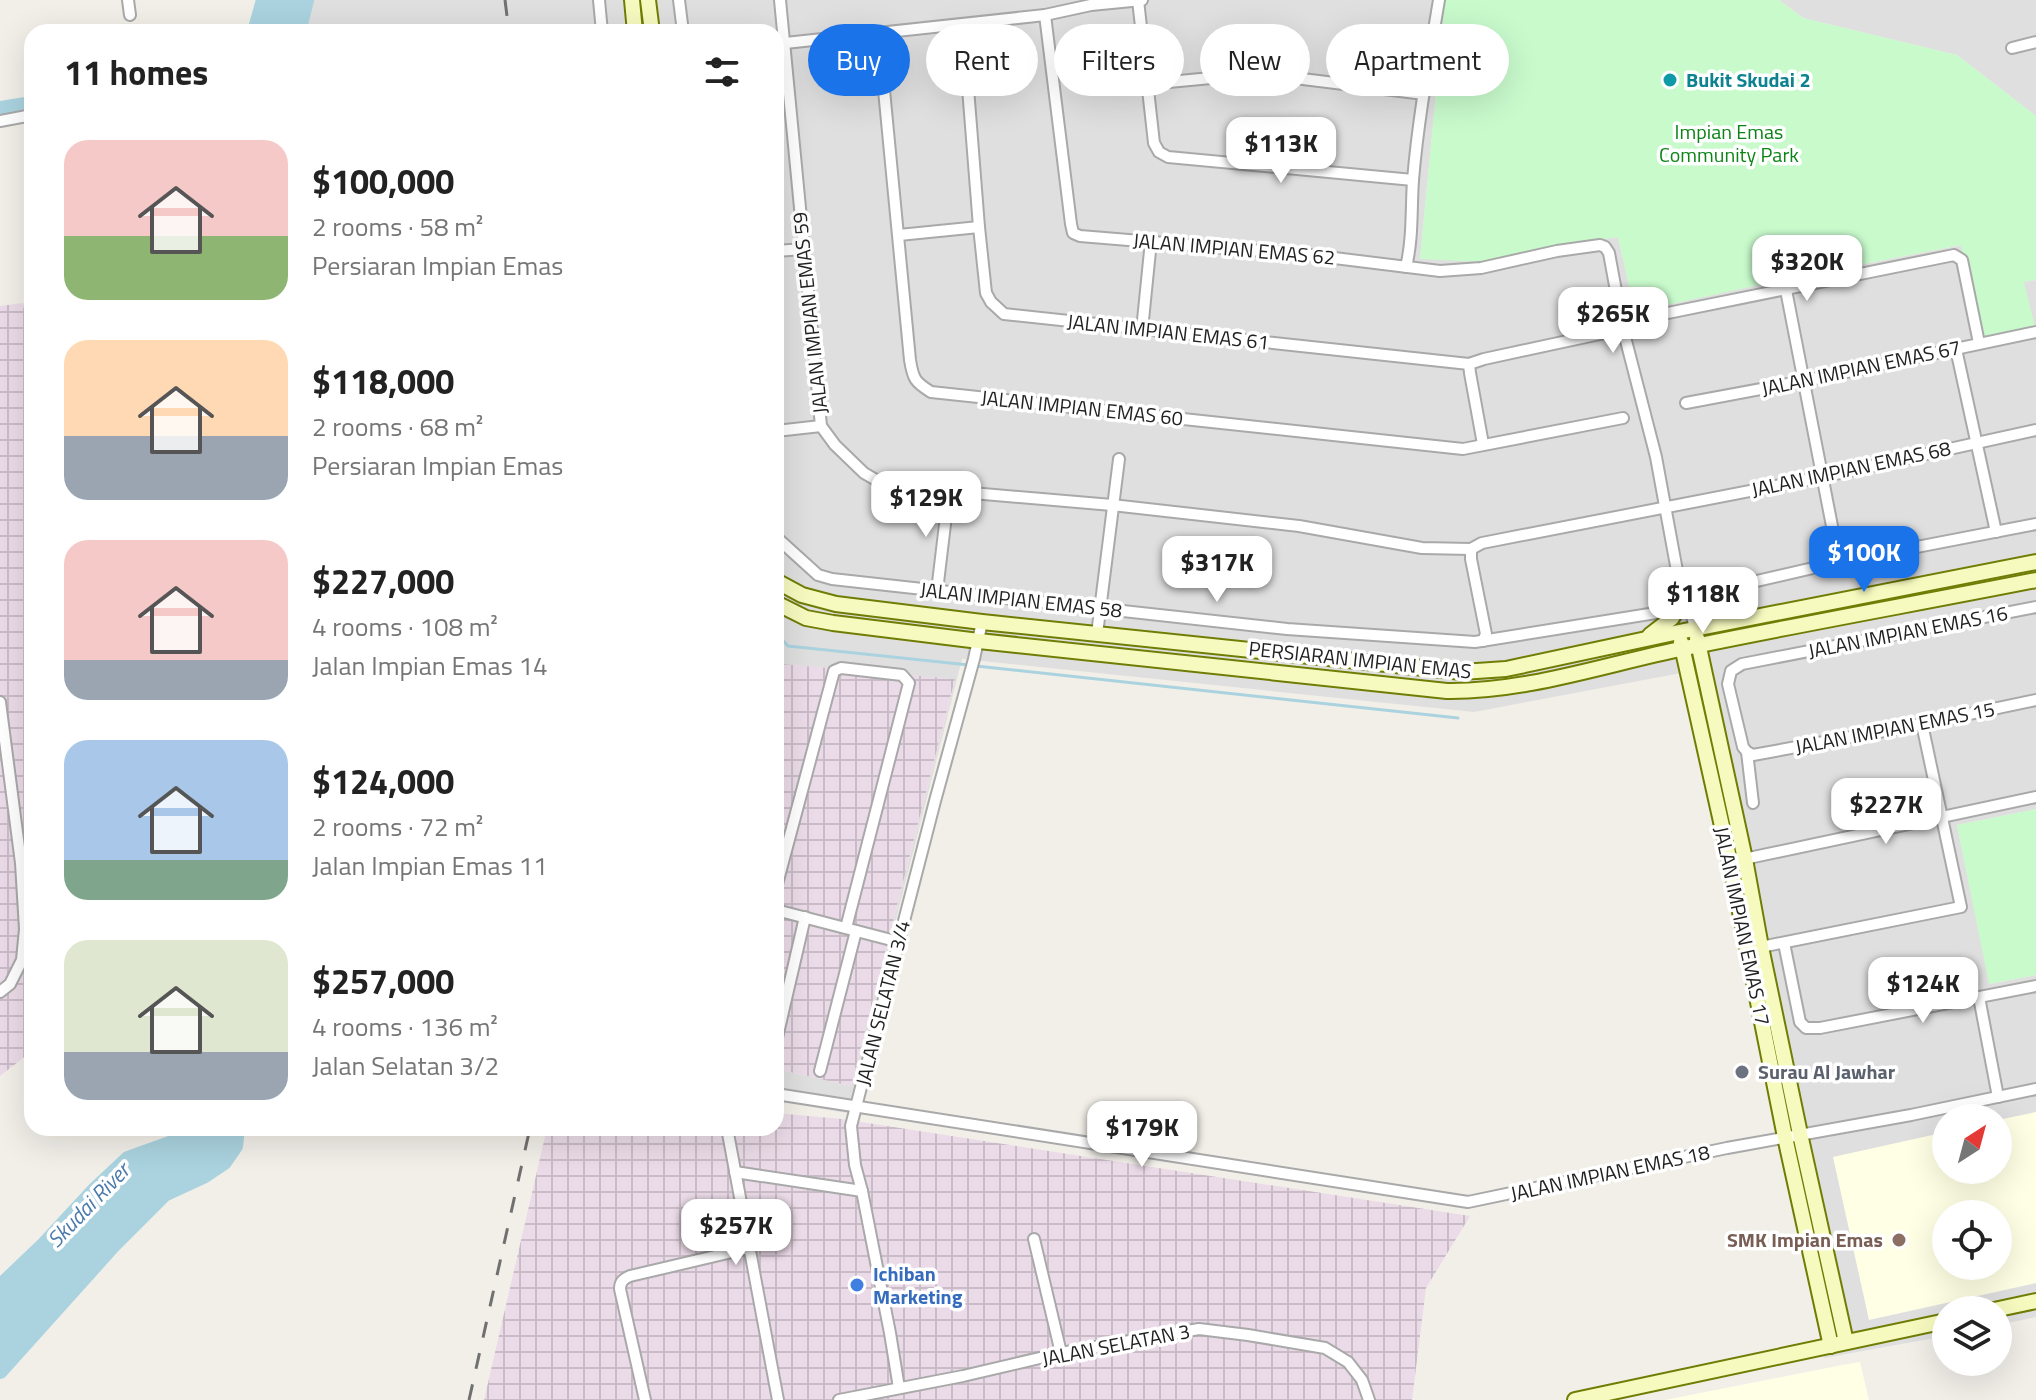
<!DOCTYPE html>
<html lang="en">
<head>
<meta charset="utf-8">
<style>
  body { margin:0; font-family:"Titillium Web",sans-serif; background:#f2f2f2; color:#222; height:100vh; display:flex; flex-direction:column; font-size:30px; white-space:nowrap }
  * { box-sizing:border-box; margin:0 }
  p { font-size:26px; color:#767676 }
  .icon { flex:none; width:44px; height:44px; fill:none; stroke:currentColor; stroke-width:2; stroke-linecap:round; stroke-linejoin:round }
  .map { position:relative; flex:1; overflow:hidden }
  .sheet { position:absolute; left:24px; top:24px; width:760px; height:1112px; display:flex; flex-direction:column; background:#fff; border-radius:24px; box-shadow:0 8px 32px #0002 }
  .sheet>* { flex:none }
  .top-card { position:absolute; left:808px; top:24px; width:760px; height:72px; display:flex; gap:16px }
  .needle { width:52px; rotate:36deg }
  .fabs { position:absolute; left:1932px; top:1104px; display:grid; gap:16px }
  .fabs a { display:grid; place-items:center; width:80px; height:80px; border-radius:50%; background:#fff; box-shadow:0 8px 32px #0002; font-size:40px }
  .price { position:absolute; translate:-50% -68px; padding:0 18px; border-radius:16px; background:#fff; color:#222; font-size:26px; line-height:52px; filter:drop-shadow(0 2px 4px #0008) }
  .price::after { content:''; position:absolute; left:50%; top:48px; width:24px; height:18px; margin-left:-12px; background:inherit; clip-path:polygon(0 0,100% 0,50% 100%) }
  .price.selected { background:#1a73e8; color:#fff }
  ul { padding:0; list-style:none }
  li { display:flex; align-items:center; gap:24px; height:200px; padding:0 40px }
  li span { display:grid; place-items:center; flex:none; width:224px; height:160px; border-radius:24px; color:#555 }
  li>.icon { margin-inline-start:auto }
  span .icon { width:96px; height:96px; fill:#fffc; stroke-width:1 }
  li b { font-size:34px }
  h2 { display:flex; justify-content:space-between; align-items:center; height:96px; padding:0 40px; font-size:34px }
  .pill { padding:0 28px; border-radius:36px; background:#fff; box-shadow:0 8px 32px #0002; font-size:28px; line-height:72px }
  .pill.selected { background:#1a73e8; color:#fff }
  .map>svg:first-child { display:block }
</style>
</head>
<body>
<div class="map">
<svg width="2036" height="1400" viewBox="0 0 2036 1400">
  <defs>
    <pattern id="industrial-grid" width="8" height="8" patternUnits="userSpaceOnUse" patternTransform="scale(2)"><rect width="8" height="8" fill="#ebdbe8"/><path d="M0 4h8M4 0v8" fill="none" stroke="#c9bcc7"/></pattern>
  </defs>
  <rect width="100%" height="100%" fill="#f2efe9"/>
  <g fill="#e0dfdf" fill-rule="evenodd">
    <path d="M306,0H1445L1420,259L1618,237L1635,311L1781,280L1962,245L1980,337L2024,282L2036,280V809L1957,825L1990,984L2036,975V1317L1998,1325V1310H1946V1336L1824,1358L1681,673L1474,712L962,659L847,1113L776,1101V1069L851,1086L955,680L782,664L776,657V32H298ZM1946,1118H1998V1170H1946ZM1946,1214H1998V1266H1946Z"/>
    <polygon points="1779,0 2036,0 2036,116 1957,55 1803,18"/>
  </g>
  <g fill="url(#industrial-grid)">
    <polygon points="23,303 32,368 32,1051 0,1076 0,306"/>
    <polygon points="776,657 782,664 955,679 851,1086 776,1069"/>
    <polygon points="776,1113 842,1119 1470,1216 1426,1288 1412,1400 484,1400 547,1128 776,1128"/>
  </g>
  <g fill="#ffffe5" fill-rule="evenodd">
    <path d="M2036,1112V1283L1869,1320L1833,1157L1946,1132V1170H1998V1120ZM1946,1214H1998V1266H1946Z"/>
    <polygon points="1860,1362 1869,1400 1665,1400 1837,1366"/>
  </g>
  <g fill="#c8facc">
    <polygon points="1445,0 1779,0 1803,18 1957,55 2036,116 2036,280 2024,282 2035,327 1980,338 1961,245 1781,280 1635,312 1618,237 1578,243 1483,262 1420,259"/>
    <polygon points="2036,809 2036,975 1989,984 1957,825"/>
  </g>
  <g fill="#aad3df">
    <polygon points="264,0 306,0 298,32 255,32"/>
    <polygon points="195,1128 237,1128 235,1146 224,1162 203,1176 164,1194 114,1244 0,1371 0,1287 45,1244 96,1189 128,1159 189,1137"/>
  </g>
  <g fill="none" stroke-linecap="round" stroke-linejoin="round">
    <g stroke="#aad3df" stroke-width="3">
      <polyline points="776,633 788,646 969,665"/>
      <polyline points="976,666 1458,718"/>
    </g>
    <g stroke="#aad3df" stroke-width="16">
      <polyline points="255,32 264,0"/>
      <polyline points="298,32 306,0"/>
      <polyline points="0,109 32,104"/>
      <polyline points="0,1287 45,1244 96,1189 128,1159 189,1137 195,1128"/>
      <polyline points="0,1371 114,1244 164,1194 203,1176 224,1162 235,1146 237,1128"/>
    </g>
    <g stroke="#a9a9a9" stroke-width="14">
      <g id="street">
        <polyline points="128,0 130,15"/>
        <polyline points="599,0 602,32"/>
        <polyline points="679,0 683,32"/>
        <polyline points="780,0 821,426 835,445 864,473 876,480 949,491 1112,505 1299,526 1422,548 1471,549 1482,543 1822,477 2036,430"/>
        <polyline points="1138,0 1154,143 1159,152 1168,157 1413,180"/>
        <polyline points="1045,15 1071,224 1073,233 1080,236 1310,255 1440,271 1481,268 1557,251 1600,245 1605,247 1609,253 1623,329 1656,457 1682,598 1689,603 1695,629"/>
        <polyline points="963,25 979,227 986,293 991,302 1004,314 1469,364 1484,359 1623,329"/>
        <polyline points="776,44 1045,15 1091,5 1142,0"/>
        <polyline points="2012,48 2036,42"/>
        <path d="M832,59L837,57L875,55L881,59L910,360C913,379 915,382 931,392L1463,449L1623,418"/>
        <polyline points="1148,84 1232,76 1270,75 1424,94"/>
        <polyline points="0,121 32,115"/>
        <polyline points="899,235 979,227"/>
        <polyline points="776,251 804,249"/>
        <path d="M1406,267C1413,238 1411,209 1413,180C1418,120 1429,60 1439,0"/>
        <polyline points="1786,290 1839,562"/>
        <polyline points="1658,315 1954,255 1962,260 1979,343"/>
        <polyline points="1142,330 1151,241"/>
        <polyline points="1956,349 1996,532"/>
        <polyline points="1469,364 1470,373 1483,444"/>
        <polyline points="1686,403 1804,381 2036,332"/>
        <polyline points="776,431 821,426"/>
        <polyline points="776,537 818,575 832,579 1287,629 1475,642 1662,612"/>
        <polyline points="1471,549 1471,559 1486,634 1483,641"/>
        <polyline points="937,591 949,491"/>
        <polyline points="1709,592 1839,562 2036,524"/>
        <polyline points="2036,607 1742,664 1731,671 1728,684 1743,747 1747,752 1753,755 1922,724 2036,700"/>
        <polyline points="1097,634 1119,459"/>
        <polyline points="0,702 21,863 25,929 22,960 10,984 0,992"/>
        <polyline points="1747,752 1753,803"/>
        <polyline points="1730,862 2036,797"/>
        <polyline points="776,888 834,671 841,668 902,675 909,683 846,928"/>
        <polyline points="776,910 899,942"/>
        <polyline points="1784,943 1800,1022 1806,1028 1820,1028 2036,986"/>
        <polyline points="1761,947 1961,907 1922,724"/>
        <polyline points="1979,997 1998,1097"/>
        <polyline points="776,1042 805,917"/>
        <polyline points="820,1071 856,931"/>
        <polyline points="776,1094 1468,1202 1727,1148 1911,1115 2036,1089"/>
        <polyline points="727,1128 778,1400"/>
        <polyline points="735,1172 862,1191"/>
        <polyline points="1034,1239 1061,1353"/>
        <polyline points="899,1388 890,1333 862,1191 855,1165 851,1126 935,801 974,659 982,622"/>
        <path d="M645,1400L620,1289C620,1282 623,1279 630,1276L749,1248"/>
        <polyline points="839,1400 963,1376 1061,1353 1199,1329 1248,1335 1325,1348 1348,1362 1362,1380 1369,1400"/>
      </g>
    </g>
    <g stroke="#707d05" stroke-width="18">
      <g id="secondary">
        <polyline points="632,0 635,32"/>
        <polyline points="648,0 652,32"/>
        <polyline points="776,581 802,595 836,604 982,622 1462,672 1506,669 1679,632 2036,562"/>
        <path d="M776,603L806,618L833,623L979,641L1447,691C1527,692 1606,664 1685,648C1801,624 1919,603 2036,580"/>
        <polyline points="1689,607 1699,615 1726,620"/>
        <polyline points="1650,635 1672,618 1678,608"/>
        <polyline points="1697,638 1745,859 1761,947 1800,1134 1846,1342"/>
        <polyline points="1681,642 1730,862 1785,1137 1831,1346"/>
        <polyline points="1994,1310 2036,1301"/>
        <polyline points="1575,1400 1946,1321"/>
      </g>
    </g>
    <use href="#street" stroke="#fff" stroke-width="10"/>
    <use href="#secondary" stroke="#f7fabf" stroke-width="14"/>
    <g stroke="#707070" stroke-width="3" stroke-dasharray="16 16" stroke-linecap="butt">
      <polyline points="505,0 509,32"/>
      <polyline points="469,1400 530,1128"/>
    </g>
  </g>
  <circle fill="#0f9aa8" stroke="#fff" stroke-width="3" cx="1670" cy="80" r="8"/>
  <circle fill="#6b7280" stroke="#fff" stroke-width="3" cx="1742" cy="1072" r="8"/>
  <circle fill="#8d6e63" stroke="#fff" stroke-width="3" cx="1899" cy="1240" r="8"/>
  <circle fill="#3f7fe0" stroke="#fff" stroke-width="3" cx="857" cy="1285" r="8"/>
  <g text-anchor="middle" stroke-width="7" stroke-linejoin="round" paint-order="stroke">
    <g font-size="20" font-weight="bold" fill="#0d838f" stroke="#fff" text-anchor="start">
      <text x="1686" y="87">Bukit Skudai 2</text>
    </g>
    <g font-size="20" fill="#0c8416" stroke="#fff">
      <text x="1729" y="139">Impian Emas<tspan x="1729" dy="23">Community Park</tspan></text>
    </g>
    <g font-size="20" fill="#222" stroke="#fff">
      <text transform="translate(1234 249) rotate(5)" y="7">JALAN IMPIAN EMAS 62</text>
      <text transform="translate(810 313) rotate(-96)" y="7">JALAN IMPIAN EMAS 59</text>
      <text transform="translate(1168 332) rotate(6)" y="7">JALAN IMPIAN EMAS 61</text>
      <text transform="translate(1861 368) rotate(-12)" y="7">JALAN IMPIAN EMAS 67</text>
      <text transform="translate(1082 408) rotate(6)" y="7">JALAN IMPIAN EMAS 60</text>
      <text transform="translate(1851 469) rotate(-12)" y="7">JALAN IMPIAN EMAS 68</text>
      <text transform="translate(1021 600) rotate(6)" y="7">JALAN IMPIAN EMAS 58</text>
      <text transform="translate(1908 632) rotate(-11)" y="7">JALAN IMPIAN EMAS 16</text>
      <text transform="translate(1360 660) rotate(6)" y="7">PERSIARAN IMPIAN EMAS</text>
      <text transform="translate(1895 728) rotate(-11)" y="7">JALAN IMPIAN EMAS 15</text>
      <text transform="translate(1742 926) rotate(78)" y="7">JALAN IMPIAN EMAS 17</text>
      <text transform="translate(883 1003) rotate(-76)" y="7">JALAN SELATAN 3/4</text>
      <text transform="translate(1610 1173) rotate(-12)" y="7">JALAN IMPIAN EMAS 18</text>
      <text transform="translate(1116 1345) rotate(-11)" y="7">JALAN SELATAN 3</text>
    </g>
    <g font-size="20" font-weight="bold" fill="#5b616d" stroke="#fff" text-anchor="start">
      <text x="1758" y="1079">Surau Al Jawhar</text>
    </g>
    <g font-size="20" font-weight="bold" fill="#785e54" stroke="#fff" text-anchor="end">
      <text x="1883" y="1247">SMK Impian Emas</text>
    </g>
    <g font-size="20" font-weight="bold" fill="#366cbe" stroke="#fff" text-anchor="start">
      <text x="873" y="1281">Ichiban<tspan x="873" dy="23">Marketing</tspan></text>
    </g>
    <g font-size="22" font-style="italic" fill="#4a7aab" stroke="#fff">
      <text transform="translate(88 1205) rotate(-46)" y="8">Skudai River</text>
    </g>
  </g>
</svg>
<div class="fabs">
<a><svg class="needle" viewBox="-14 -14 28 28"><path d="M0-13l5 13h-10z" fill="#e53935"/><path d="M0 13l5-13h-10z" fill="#767676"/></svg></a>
<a><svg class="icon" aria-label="locate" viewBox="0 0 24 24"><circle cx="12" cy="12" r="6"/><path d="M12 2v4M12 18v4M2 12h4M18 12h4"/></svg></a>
<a><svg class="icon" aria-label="layers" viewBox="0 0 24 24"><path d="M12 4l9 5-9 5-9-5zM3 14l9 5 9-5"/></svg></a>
</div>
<b class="price" style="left:1281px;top:185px">$113K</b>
<b class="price" style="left:1807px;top:303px">$320K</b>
<b class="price" style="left:1613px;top:355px">$265K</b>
<b class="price" style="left:926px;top:539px">$129K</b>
<b class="price selected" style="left:1864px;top:594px">$100K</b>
<b class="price" style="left:1217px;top:604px">$317K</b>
<b class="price" style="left:1703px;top:635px">$118K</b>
<b class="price" style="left:1886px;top:846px">$227K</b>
<b class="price" style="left:1923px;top:1025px">$124K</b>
<b class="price" style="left:1142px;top:1169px">$179K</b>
<b class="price" style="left:736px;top:1267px">$257K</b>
<div class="top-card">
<a class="pill selected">Buy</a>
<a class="pill">Rent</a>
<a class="pill">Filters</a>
<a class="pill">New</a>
<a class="pill">Apartment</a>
</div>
<section class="sheet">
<h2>11 homes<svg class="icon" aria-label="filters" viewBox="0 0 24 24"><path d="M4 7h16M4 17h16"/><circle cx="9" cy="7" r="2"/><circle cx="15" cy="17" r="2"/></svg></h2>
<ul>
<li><span style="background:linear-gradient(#f6c9c9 60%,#8fb573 0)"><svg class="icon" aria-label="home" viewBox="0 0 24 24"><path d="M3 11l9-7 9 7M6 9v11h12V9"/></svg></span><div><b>$100,000</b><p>2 rooms · 58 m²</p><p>Persiaran Impian Emas</p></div></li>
<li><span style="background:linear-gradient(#ffd9b3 60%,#9aa5b1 0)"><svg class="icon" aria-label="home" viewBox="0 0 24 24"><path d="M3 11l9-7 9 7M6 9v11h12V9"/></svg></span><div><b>$118,000</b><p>2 rooms · 68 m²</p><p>Persiaran Impian Emas</p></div></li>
<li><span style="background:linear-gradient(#f6c9c9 75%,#9aa5b1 0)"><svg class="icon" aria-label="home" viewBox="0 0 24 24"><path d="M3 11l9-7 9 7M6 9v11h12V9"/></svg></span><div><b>$227,000</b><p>4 rooms · 108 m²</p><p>Jalan Impian Emas 14</p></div></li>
<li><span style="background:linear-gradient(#a9c7e8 75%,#7fa58c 0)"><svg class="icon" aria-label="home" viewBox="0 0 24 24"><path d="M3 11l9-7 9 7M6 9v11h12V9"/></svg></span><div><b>$124,000</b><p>2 rooms · 72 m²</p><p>Jalan Impian Emas 11</p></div></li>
<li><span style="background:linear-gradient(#dfe7d0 70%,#9aa5b1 0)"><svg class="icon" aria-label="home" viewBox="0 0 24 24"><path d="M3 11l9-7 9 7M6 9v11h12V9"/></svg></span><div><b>$257,000</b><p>4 rooms · 136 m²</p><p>Jalan Selatan 3/2</p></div></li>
</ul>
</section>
</div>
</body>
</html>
